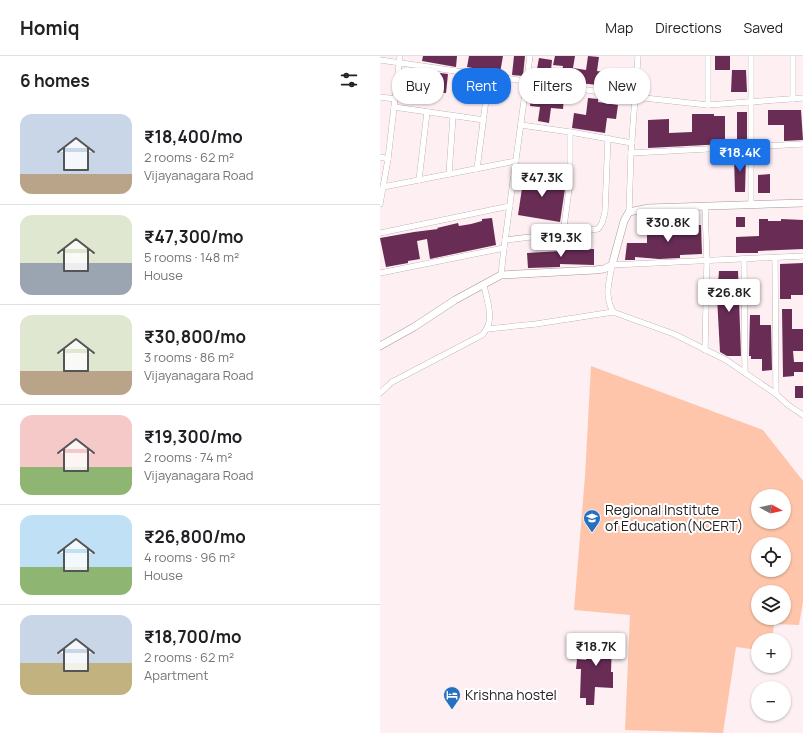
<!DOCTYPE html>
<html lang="en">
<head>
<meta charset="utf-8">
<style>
  body { margin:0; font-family:Manrope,sans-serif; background:#f6f6f6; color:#202124; height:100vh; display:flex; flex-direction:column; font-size:15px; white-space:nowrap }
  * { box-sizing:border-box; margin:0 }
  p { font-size:13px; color:#757577 }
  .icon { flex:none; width:22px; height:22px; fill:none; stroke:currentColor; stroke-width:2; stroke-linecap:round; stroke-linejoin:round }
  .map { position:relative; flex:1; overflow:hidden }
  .side { display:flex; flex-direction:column; background:#fff; width:380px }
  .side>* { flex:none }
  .top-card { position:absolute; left:12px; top:12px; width:351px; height:36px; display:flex; gap:8px }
  .needle { width:26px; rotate:98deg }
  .controls { position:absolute; left:371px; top:433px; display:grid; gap:8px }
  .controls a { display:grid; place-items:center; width:40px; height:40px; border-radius:50%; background:#fff; box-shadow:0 1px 3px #0004; font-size:20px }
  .price { position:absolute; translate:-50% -34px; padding:0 9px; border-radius:4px; background:#fff; color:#222; font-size:13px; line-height:26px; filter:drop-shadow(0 1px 2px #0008) }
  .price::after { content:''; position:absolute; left:50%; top:24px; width:12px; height:9px; margin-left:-6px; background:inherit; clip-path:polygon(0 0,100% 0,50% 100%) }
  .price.selected { background:#1a73e8; color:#fff }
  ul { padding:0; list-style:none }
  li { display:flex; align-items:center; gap:12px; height:100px; padding:0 20px }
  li+li { border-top:1px solid #e0e0e0 }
  li span { display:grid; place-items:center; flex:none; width:112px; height:80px; border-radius:12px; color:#555 }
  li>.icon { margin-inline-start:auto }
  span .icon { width:48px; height:48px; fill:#fffc; stroke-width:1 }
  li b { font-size:17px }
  h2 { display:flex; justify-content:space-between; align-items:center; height:48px; padding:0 20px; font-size:17px }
  .chip { padding:0 14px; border-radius:16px; background:#fff; box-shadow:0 1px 3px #0004; font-size:14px; line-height:36px }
  .chip.selected { background:#1a73e8; color:#fff }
  header { display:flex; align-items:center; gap:24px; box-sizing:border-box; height:56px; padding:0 20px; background:#fff; border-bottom:1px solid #e0e0e0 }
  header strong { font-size:19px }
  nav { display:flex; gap:22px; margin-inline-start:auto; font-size:14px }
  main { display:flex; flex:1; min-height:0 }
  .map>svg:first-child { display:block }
</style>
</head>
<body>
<header>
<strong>Homiq</strong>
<nav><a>Map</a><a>Directions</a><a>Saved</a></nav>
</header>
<main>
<section class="side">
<h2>6 homes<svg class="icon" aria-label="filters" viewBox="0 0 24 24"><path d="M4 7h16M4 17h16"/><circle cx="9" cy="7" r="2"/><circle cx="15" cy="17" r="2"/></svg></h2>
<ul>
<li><span style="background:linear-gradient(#c9d6e8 75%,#b9a48a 0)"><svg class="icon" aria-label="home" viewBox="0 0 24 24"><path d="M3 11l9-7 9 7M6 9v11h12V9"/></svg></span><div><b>₹18,400/mo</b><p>2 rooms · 62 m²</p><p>Vijayanagara Road</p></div></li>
<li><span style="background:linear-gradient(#dfe7d0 60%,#9aa5b1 0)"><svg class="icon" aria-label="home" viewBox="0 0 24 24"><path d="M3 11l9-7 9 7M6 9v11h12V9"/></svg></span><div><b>₹47,300/mo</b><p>5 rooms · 148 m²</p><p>House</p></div></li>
<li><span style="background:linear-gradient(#dfe7d0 70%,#b9a48a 0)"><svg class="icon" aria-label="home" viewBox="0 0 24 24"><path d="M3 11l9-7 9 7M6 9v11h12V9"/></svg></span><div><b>₹30,800/mo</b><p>3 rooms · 86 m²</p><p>Vijayanagara Road</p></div></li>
<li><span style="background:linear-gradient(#f6c9c9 65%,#8fb573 0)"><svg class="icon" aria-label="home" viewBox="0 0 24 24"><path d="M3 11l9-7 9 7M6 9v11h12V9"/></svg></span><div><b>₹19,300/mo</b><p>2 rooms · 74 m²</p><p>Vijayanagara Road</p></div></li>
<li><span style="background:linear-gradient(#bfe0f5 65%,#8fb573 0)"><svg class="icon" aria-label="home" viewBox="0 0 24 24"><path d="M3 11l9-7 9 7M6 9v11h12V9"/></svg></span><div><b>₹26,800/mo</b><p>4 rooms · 96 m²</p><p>House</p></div></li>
<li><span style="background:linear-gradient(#c9d6e8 60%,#c2b280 0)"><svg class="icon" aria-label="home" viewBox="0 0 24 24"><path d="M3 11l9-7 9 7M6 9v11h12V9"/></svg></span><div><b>₹18,700/mo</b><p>2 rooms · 62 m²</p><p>Apartment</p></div></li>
</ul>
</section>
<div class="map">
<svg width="423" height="677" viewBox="0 0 423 677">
  <rect width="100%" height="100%" fill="#fdeff2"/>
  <path fill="#fec5aa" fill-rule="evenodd" d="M211,310L383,374L423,425V546L419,569L394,568L392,584H378V594L356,591L343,677L245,674L250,559L194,554L205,420ZM378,440H404V466H378ZM378,488H404V514H378ZM378,536H404V562H378Z"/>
  <g fill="#682c55">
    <polygon points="43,0 77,0 76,11 42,5"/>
    <polygon points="89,0 123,0 120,17 87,11"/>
    <polygon points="134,0 145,0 143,20 132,19"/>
    <polygon points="175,0 195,0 193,12 206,14 208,0 219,1 217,15 236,18 234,34 227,33 227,30 180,25 183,10 173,9"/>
    <rect x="335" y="0" width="15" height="14"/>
    <polygon points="159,2 172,4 170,24 153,22 154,13 157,13"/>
    <polygon points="352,14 366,14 367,36 351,36"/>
    <polygon points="60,17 68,18 66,37 56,36"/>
    <polygon points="152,35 162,37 162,40 174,42 174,40 184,41 183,53 171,52 169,67 158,65 160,51 150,50"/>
    <polygon points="208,42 218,43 218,46 238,49 236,63 227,62 225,77 192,72 194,57 206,59"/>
    <polygon points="388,54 421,54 423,84 404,85 404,69 388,69"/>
    <rect x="357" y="56" width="10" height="31"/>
    <polygon points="312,58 334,58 334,60 345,60 345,88 268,92 268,64 289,63 289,77 312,76"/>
    <polygon points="366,99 365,136 355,136 354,100"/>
    <polygon points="390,118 390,137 378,137 378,119"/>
    <polygon points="144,119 186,126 180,166 138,159"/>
    <rect x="356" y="161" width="9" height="10"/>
    <polygon points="112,162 116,189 50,203 47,183 37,185 40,203 28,205 28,207 6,211 0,182 34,176 58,173 57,172 78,167 79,170 91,168 102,165 102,163"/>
    <polygon points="379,163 388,163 388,165 401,165 401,163 423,164 423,193 378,195 378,197 356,197 356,181 379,180"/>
    <polygon points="321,169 322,198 300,199 300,202 279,203 255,201 255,204 245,204 247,187 267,187 267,171 278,171 278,170"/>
    <polygon points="214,193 214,209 180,208 180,211 148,212 147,197 181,195 181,194"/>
    <polygon points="423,207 423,239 411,239 411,243 400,243 400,208"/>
    <polygon points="339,215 358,215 361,300 347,300 340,296 337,241"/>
    <polygon points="402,253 412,253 412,273 423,273 423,295 413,295 414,306 423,306 423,316 414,316 414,320 403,321"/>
    <polygon points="370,259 380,259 380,269 391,269 392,314 382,315 382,303 371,303 371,300 369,300"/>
    <rect x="415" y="330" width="8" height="12"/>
    <polygon points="212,577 221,577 221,584 232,584 231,616 233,616 233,632 215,631 214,649 206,649 206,642 200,642 201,613 196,613 197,603 206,604 206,579 212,579"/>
  </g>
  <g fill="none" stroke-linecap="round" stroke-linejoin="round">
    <g stroke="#a39799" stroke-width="6">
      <g id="minor">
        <polyline points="328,0 328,49"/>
        <polyline points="413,0 413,43"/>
        <polyline points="0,4 255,41 328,49 423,42"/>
        <polyline points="0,41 15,43"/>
        <polyline points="14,51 104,64"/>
        <polyline points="141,69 190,76 252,87"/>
        <polyline points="251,97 423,88"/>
        <polyline points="0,101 8,103"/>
        <polyline points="97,113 109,20"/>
        <polyline points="69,118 73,60"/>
        <polyline points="39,124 47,56"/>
        <polyline points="3,131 136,105"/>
        <polyline points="0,148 8,103 20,0"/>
        <polyline points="371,148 371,0"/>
        <polyline points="249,156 251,97 258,0"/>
        <polyline points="0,177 130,150"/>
        <polyline points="183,178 190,126 190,76"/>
        <polyline points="125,184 218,173 222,167 225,156 228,82"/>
        <path d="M423,200L232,209C229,228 224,238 233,256L294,278L346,304L396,338L408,349L423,359"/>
        <polyline points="395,202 396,338"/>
        <polyline points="364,203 365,316"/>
        <polyline points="0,217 124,192"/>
        <polyline points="121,219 124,192 150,0"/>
        <polyline points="107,273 156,268 233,256"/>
        <polyline points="325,294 327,205 325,150"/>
        <path d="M0,337L12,326L102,279C116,265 107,246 104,229"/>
      </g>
    </g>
    <g stroke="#a39799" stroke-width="8">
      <polyline id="tertiary" points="0,290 34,271 75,244 121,219 215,214 224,213 232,209 244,165 249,156 268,152 423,147"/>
    </g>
    <use href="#minor" stroke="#fff" stroke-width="5.5"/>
    <use href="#tertiary" stroke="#fff" stroke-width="7"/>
  </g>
  <defs>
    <g id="university-pin" transform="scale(0.9)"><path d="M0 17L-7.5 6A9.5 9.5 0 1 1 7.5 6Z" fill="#276fbf" stroke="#fff"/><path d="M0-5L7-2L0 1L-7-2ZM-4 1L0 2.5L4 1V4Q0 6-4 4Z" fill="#fff"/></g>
    <g id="hotel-pin" transform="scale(0.9)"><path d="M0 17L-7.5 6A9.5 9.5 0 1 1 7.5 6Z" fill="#276fbf" stroke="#fff"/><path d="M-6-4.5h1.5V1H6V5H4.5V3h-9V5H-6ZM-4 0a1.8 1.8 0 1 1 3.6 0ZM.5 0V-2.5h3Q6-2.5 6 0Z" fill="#fff"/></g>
  </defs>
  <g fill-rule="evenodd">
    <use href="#university-pin" x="212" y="462"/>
    <use href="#hotel-pin" x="72" y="639"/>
  </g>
  <g text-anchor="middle" stroke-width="4" stroke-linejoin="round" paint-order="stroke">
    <g font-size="14" fill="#262122" stroke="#fff" text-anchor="start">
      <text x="225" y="459">Regional Institute<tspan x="225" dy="16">of Education(NCERT)</tspan></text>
      <text x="85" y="644">Krishna hostel</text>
    </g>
  </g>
</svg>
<div class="controls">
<a><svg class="needle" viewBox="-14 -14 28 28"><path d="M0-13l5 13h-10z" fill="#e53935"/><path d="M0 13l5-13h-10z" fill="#757577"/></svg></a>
<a><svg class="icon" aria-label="locate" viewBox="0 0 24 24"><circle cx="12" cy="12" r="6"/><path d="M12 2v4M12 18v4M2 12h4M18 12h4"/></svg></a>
<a><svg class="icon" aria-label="layers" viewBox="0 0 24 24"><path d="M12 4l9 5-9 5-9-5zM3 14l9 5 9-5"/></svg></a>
<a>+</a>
<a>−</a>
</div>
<b class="price selected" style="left:360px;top:117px">₹18.4K</b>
<b class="price" style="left:162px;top:142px">₹47.3K</b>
<b class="price" style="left:288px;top:187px">₹30.8K</b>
<b class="price" style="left:181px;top:202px">₹19.3K</b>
<b class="price" style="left:349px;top:257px">₹26.8K</b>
<b class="price" style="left:216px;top:611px">₹18.7K</b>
<div class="top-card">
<a class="chip">Buy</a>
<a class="chip selected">Rent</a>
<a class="chip">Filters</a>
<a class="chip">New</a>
</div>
</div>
</main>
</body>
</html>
